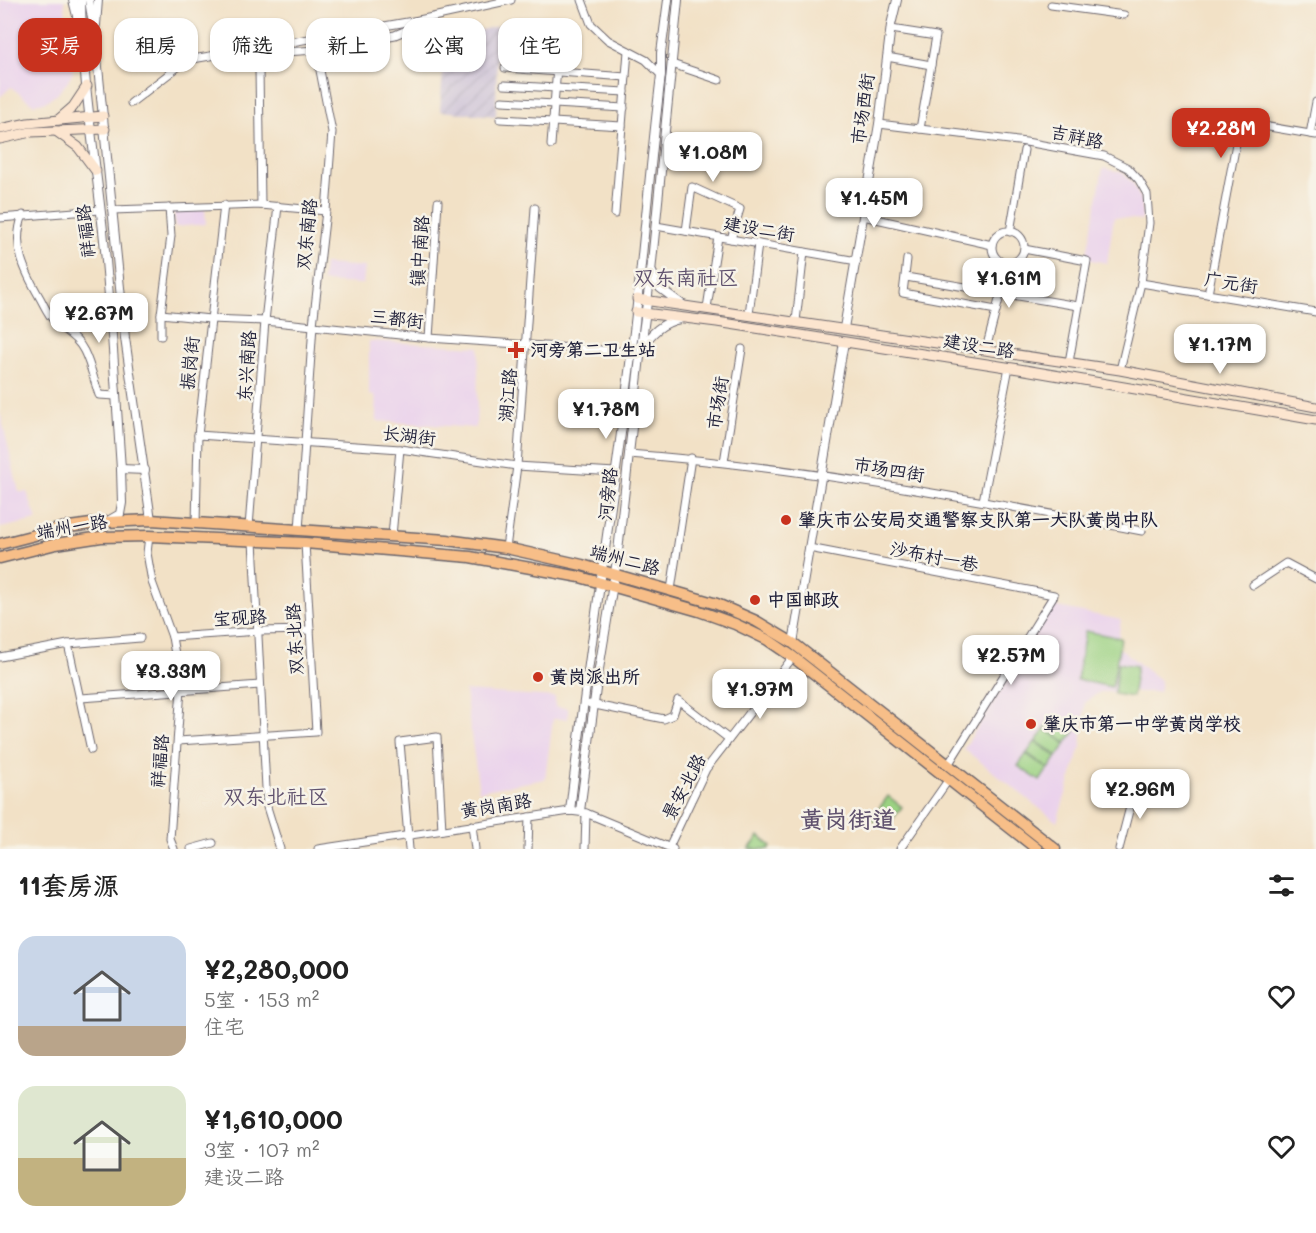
<!DOCTYPE html>
<html lang="zh">
<head>
<meta charset="utf-8">
<style>
  body { margin:0; font-family:Mali,"LXGW WenKai TC",sans-serif; background:#f2f2f2; color:#222; height:100vh; display:flex; flex-direction:column; font-size:22px; white-space:nowrap }
  * { box-sizing:border-box; margin:0 }
  p { font-size:20px; color:#767676 }
  .icon { flex:none; width:33px; height:33px; fill:none; stroke:currentColor; stroke-width:2; stroke-linecap:round; stroke-linejoin:round }
  .map { position:relative; height:849px; overflow:hidden }
  .sheet { display:flex; flex-direction:column; background:#fff; flex:1 }
  .sheet>* { flex:none }
  .hud { position:absolute; left:18px; top:18px; width:600px; height:54px; display:flex; gap:12px }
  .price { position:absolute; translate:-50% -51px; padding:0 14px; border-radius:12px; background:#fff; color:#222; font-size:20px; line-height:39px; filter:drop-shadow(0 2px 3px #0008) }
  .price::after { content:''; position:absolute; left:50%; top:36px; width:18px; height:14px; margin-left:-9px; background:inherit; clip-path:polygon(0 0,100% 0,50% 100%) }
  .price.selected { background:#c8321e; color:#fff }
  ul { padding:0; list-style:none }
  li { display:flex; align-items:center; gap:18px; height:150px; padding:0 18px }
  li span { display:grid; place-items:center; flex:none; width:168px; height:120px; border-radius:18px; color:#555 }
  li>.icon { margin-inline-start:auto }
  span .icon { width:72px; height:72px; fill:#fffc; stroke-width:1 }
  li b { font-size:26px }
  h2 { display:flex; justify-content:space-between; align-items:center; height:72px; padding:0 18px; font-size:26px }
  .chip { padding:0 21px; border-radius:18px; background:#fff; box-shadow:0 2px 4px #0004; font-size:21px; line-height:54px }
  .chip.selected { background:#c8321e; color:#fff }
  .map>svg:first-child { display:block }
</style>
</head>
<body>
<div class="map">
<svg width="1316" height="849" viewBox="0 0 1316 849">
  <defs>
    <pattern id="industrial-furrows" width="10" height="10" patternUnits="userSpaceOnUse" patternTransform="scale(1.5)"><rect width="10" height="10" fill="#cabfd6"/><path d="M-1 1l2-2M0 10L10 0M9 11l2-2" fill="none" stroke="#ada4b9"/></pattern>
  </defs>
  <rect width="100%" height="100%" fill="#f7f3e8"/>
  <filter id="ink" filterUnits="userSpaceOnUse"><feTurbulence type="fractalNoise" baseFrequency=".0167" numOctaves="2"/><feDisplacementMap in="SourceGraphic" scale="12" xChannelSelector="R" yChannelSelector="G"/><feConvolveMatrix kernelMatrix="1 2 1 2 8 2 1 2 1" color-interpolation-filters="sRGB"/></filter>
  <filter id="wash" filterUnits="userSpaceOnUse"><feTurbulence type="fractalNoise" baseFrequency=".008" numOctaves="4" result="noise"/><feDisplacementMap in="SourceGraphic" scale="24" xChannelSelector="R" yChannelSelector="G"/><feGaussianBlur stdDeviation="1.35" result="paint"/><feColorMatrix in="noise" values="0 0 0 0 0 0 0 0 0 0 0 0 0 0 0 0 0 1.4 0 .05"/><feComposite in="paint" operator="in"/></filter>
  <g filter="url(#wash)">
    <rect width="100%" height="100%" fill="#f2e1c6"/>
    <g fill="#ead1ec">
      <polygon points="0,0 64,0 73,72 67,83 57,94 45,102 33,104 11,87 0,97"/>
      <polygon points="1103,168 1123,173 1133,183 1142,202 1142,220 1114,217 1107,263 1086,259"/>
      <polygon points="205,209 206,224 175,227 174,211"/>
      <polygon points="324,264 365,267 363,284 322,282"/>
      <polygon points="369,341 479,347 476,428 377,421 375,396 369,395"/>
      <polygon points="0,412 19,492 27,492 37,520 0,528"/>
      <polygon points="1053,606 1121,620 1117,646 1161,681 1159,692 1100,692 1085,702 1081,746 1057,822 964,749"/>
      <polygon points="465,691 555,697 555,707 568,708 568,719 553,719 545,779 479,791"/>
    </g>
    <polygon fill="url(#industrial-furrows)" points="497,26 496,116 440,111 443,71 435,42"/>
    <g fill="#9bd182" stroke="#5e7a5e" stroke-width="1.5">
      <polygon points="1085,631 1121,638 1112,687 1077,680"/>
      <polygon points="1118,663 1137,666 1132,697 1114,694"/>
      <polygon points="1053,716 1075,731 1066,743 1045,728"/>
      <polygon points="1045,729 1066,744 1058,756 1036,741"/>
      <polygon points="1035,742 1057,757 1049,769 1027,753"/>
      <polygon points="1026,754 1048,769 1040,781 1018,766"/>
      <polygon points="888,796 902,807 885,829 871,819"/>
      <polygon points="759,836 771,846 769,849 749,849"/>
    </g>
  </g>
  <g filter="url(#ink)">
    <g fill="none" stroke-linecap="round" stroke-linejoin="round">
      <g stroke="#6b656c" stroke-width="9">
        <g id="minor">
          <polyline points="582,0 591,24 608,40 646,60 661,75"/>
          <polyline points="1051,5 1124,15"/>
          <polyline points="891,29 936,36 920,129"/>
          <polyline points="887,57 931,65"/>
          <polyline points="672,64 719,80"/>
          <polyline points="505,68 626,77"/>
          <polyline points="504,85 625,92"/>
          <polyline points="502,101 624,108"/>
          <polyline points="131,103 187,60 419,20 511,0"/>
          <polyline points="500,119 622,126"/>
          <polyline points="879,124 1026,142 1104,156 1128,168 1139,180 1147,194 1149,223 1141,283 1120,370"/>
          <polyline points="1310,134 1316,102"/>
          <polyline points="551,145 558,54"/>
          <polyline points="261,205 259,69 262,58 269,53 316,50"/>
          <polyline points="112,210 261,205 326,211"/>
          <polyline points="615,214 628,51"/>
          <path d="M23,215C11,246 25,272 40,298C45,307 48,315 55,322C65,332 77,337 84,351C91,365 94,381 99,395L116,396"/>
          <polyline points="863,216 992,245"/>
          <polyline points="0,218 100,210"/>
          <polyline points="656,226 857,261"/>
          <polyline points="686,231 692,187 740,209 731,239"/>
          <circle cx="1008" cy="247" r="16"/>
          <polyline points="1010,232 1024,150"/>
          <polyline points="1024,249 1087,261 1069,362"/>
          <polyline points="907,259 903,293 996,310"/>
          <polyline points="906,277 1078,306"/>
          <polyline points="1141,283 1316,312"/>
          <polyline points="1208,294 1240,122 1316,135"/>
          <polyline points="707,308 718,237"/>
          <polyline points="161,314 210,319 265,321 429,338 631,352"/>
          <polyline points="749,314 758,244"/>
          <polyline points="796,321 804,252"/>
          <polyline points="161,336 161,314 171,236 169,208"/>
          <polyline points="429,338 438,202"/>
          <polyline points="986,349 1002,288 1006,263"/>
          <polyline points="198,435 400,449 517,466 615,472"/>
          <path d="M629,454C802,467 972,499 1142,531"/>
          <polyline points="724,462 742,349"/>
          <polyline points="983,501 1009,367"/>
          <polyline points="196,524 198,435 224,205"/>
          <polyline points="249,527 265,321 278,206"/>
          <polyline points="299,530 313,325 326,211 332,132 316,50 395,35 409,29 419,20"/>
          <polyline points="149,536 147,553 152,582 172,637 181,689 170,839 174,849"/>
          <polyline points="392,536 400,449"/>
          <polyline points="253,541 267,807 280,849"/>
          <polyline points="506,548 517,466 535,208"/>
          <polyline points="809,548 1054,595 948,765"/>
          <polyline points="1253,585 1286,563 1316,579"/>
          <polyline points="671,590 691,458"/>
          <polyline points="172,637 259,631 310,630"/>
          <polyline points="68,644 91,750"/>
          <polyline points="0,657 68,644 140,638"/>
          <polyline points="81,698 260,685"/>
          <polyline points="590,704 664,719 673,715 678,700 729,739"/>
          <polyline points="178,741 316,732 305,543"/>
          <polyline points="472,825 475,849"/>
          <polyline points="669,847 706,769 793,657"/>
          <polyline points="191,849 213,843"/>
          <polyline points="318,849 570,811 586,813 673,849"/>
          <polyline points="409,849 400,742 437,737 442,830"/>
          <polyline points="528,849 529,817"/>
          <polyline points="585,849 586,813"/>
          <polyline points="900,849 949,779"/>
          <polyline points="1119,849 1136,784"/>
        </g>
      </g>
      <g stroke="#6b656c" stroke-width="10">
        <g id="tertiary">
          <polyline points="73,0 78,20"/>
          <path d="M81,0C82,84 97,167 105,250C112,323 116,396 121,469L122,503L120,514L106,522"/>
          <polyline points="89,0 95,37 125,338 151,520"/>
          <polyline points="96,25 98,0"/>
          <polyline points="652,272 660,288 683,305"/>
          <polyline points="844,328 879,124 891,25 897,0"/>
          <path d="M641,348C651,334 662,322 680,319"/>
          <polyline points="121,469 145,470"/>
          <polyline points="793,643 844,342"/>
          <path d="M570,811C589,648 616,486 635,323C644,241 651,157 661,75V53L668,0"/>
          <polyline points="580,811 597,681 617,560 641,348 651,272 678,0"/>
        </g>
      </g>
      <g stroke="#6b656c" stroke-width="11">
        <g id="secondary">
          <polyline points="58,120 73,107 87,86"/>
          <polyline points="0,129 28,123 103,116"/>
          <polyline points="56,131 78,147 96,171"/>
          <polyline points="0,139 31,132 105,129"/>
          <polyline points="637,299 1120,370 1316,407"/>
          <polyline points="636,312 717,322 1019,369 1316,420"/>
        </g>
      </g>
      <g stroke="#6b656c" stroke-width="13">
        <g id="primary">
          <polyline points="0,544 62,528 106,522 151,520 447,540 506,548 582,565 717,604 756,621 793,643 1055,849"/>
          <polyline points="0,558 56,544 101,537 149,536 305,543 470,557 580,577 699,611 735,624 768,640 793,657 1037,849"/>
        </g>
      </g>
      <use href="#minor" stroke="#fff" stroke-width="7"/>
      <use href="#tertiary" stroke="#fff" stroke-width="8"/>
      <use href="#secondary" stroke="#fce5cf" stroke-width="9"/>
      <use href="#primary" stroke="#f7be88" stroke-width="10"/>
    </g>
  </g>
  <g fill="#c8321e" stroke="#f7f3e8" stroke-width="2">
    <path d="M513 341h6v6h6v6h-6v6h-6v-6h-6v-6h6z"/>
    <circle cx="786" cy="520" r="6"/>
    <circle cx="755" cy="600" r="6"/>
    <circle cx="538" cy="677" r="6"/>
    <circle cx="1031" cy="724" r="6"/>
  </g>
  <g text-anchor="middle" stroke-width="5" stroke-linejoin="round" paint-order="stroke">
    <g font-size="18" fill="#22223b" stroke="#f7f3e8">
      <text transform="translate(863 109) rotate(-82)" y="6">市场西街</text>
      <text transform="translate(1077 137) rotate(12)" y="6">吉祥路</text>
      <text transform="translate(759 229) rotate(10)" y="6">建设二街</text>
      <text transform="translate(86 231) rotate(-96)" y="6">祥福路</text>
      <text transform="translate(307 234) rotate(-84)" y="6">双东南路</text>
      <text transform="translate(420 251) rotate(-86)" y="6">镇中南路</text>
      <text transform="translate(1231 283) rotate(9)" y="6">广元街</text>
      <text transform="translate(397 319) rotate(6)" y="6">三都街</text>
      <text transform="translate(979 346) rotate(9)" y="6">建设二路</text>
      <text transform="translate(190 363) rotate(-84)" y="6">振岗街</text>
      <text transform="translate(247 366) rotate(-86)" y="6">东兴南路</text>
      <text transform="translate(508 395) rotate(-85)" y="6">湖江路</text>
      <text transform="translate(718 403) rotate(-81)" y="6">市场街</text>
      <text transform="translate(409 436) rotate(7)" y="6">长湖街</text>
      <text transform="translate(889 470) rotate(9)" y="6">市场四街</text>
      <text transform="translate(608 494) rotate(-84)" y="6">河旁路</text>
      <text transform="translate(72 527) rotate(-9)" y="6">端州一路</text>
      <text transform="translate(934 557) rotate(11)" y="6">沙布村一巷</text>
      <text transform="translate(625 560) rotate(15)" y="6">端州二路</text>
      <text transform="translate(240 618) rotate(-3)" y="6">宝砚路</text>
      <text transform="translate(295 639) rotate(-93)" y="6">双东北路</text>
      <text transform="translate(160 761) rotate(-85)" y="6">祥福路</text>
      <text transform="translate(684 787) rotate(-62)" y="6">景安北路</text>
      <text transform="translate(496 806) rotate(-9)" y="6">黄岗南路</text>
    </g>
    <g font-size="18" font-weight="bold" fill="#22223b" stroke="#f7f3e8" text-anchor="start">
      <text x="530" y="356">河旁第二卫生站</text>
      <text x="798" y="526">肇庆市公安局交通警察支队第一大队黄岗中队</text>
      <text x="767" y="606">中国邮政</text>
      <text x="550" y="683">黄岗派出所</text>
      <text x="1043" y="730">肇庆市第一中学黄岗学校</text>
    </g>
    <g font-size="21" fill="#60526e" stroke="#f7f3e8">
      <text x="686" y="285">双东南社区</text>
      <text x="276" y="804">双东北社区</text>
    </g>
    <g font-size="24" font-weight="bold" fill="#60526e" stroke="#f7f3e8">
      <text x="848" y="828">黄岗街道</text>
    </g>
  </g>
</svg>
<b class="price selected" style="left:1221px;top:159px">¥2.28M</b>
<b class="price" style="left:713px;top:183px">¥1.08M</b>
<b class="price" style="left:874px;top:229px">¥1.45M</b>
<b class="price" style="left:1009px;top:309px">¥1.61M</b>
<b class="price" style="left:99px;top:344px">¥2.67M</b>
<b class="price" style="left:1220px;top:375px">¥1.17M</b>
<b class="price" style="left:606px;top:440px">¥1.78M</b>
<b class="price" style="left:1011px;top:686px">¥2.57M</b>
<b class="price" style="left:171px;top:702px">¥3.33M</b>
<b class="price" style="left:760px;top:720px">¥1.97M</b>
<b class="price" style="left:1140px;top:820px">¥2.96M</b>
<div class="hud">
<a class="chip selected">买房</a>
<a class="chip">租房</a>
<a class="chip">筛选</a>
<a class="chip">新上</a>
<a class="chip">公寓</a>
<a class="chip">住宅</a>
</div>
</div>
<section class="sheet">
<h2>11套房源<svg class="icon" aria-label="filters" viewBox="0 0 24 24"><path d="M4 7h16M4 17h16"/><circle cx="9" cy="7" r="2"/><circle cx="15" cy="17" r="2"/></svg></h2>
<ul>
<li><span style="background:linear-gradient(#c9d6e8 75%,#b9a48a 0)"><svg class="icon" aria-label="home" viewBox="0 0 24 24"><path d="M3 11l9-7 9 7M6 9v11h12V9"/></svg></span><div><b>¥2,280,000</b><p>5室 · 153 m²</p><p>住宅</p></div><svg class="icon" aria-label="heart" viewBox="0 0 24 24"><path d="M12 20l-8-8c-3-5 5-10 8-4 3-6 11-1 8 4z"/></svg></li>
<li><span style="background:linear-gradient(#dfe7d0 60%,#c2b280 0)"><svg class="icon" aria-label="home" viewBox="0 0 24 24"><path d="M3 11l9-7 9 7M6 9v11h12V9"/></svg></span><div><b>¥1,610,000</b><p>3室 · 107 m²</p><p>建设二路</p></div><svg class="icon" aria-label="heart" viewBox="0 0 24 24"><path d="M12 20l-8-8c-3-5 5-10 8-4 3-6 11-1 8 4z"/></svg></li>
</ul>
</section>
</body>
</html>
